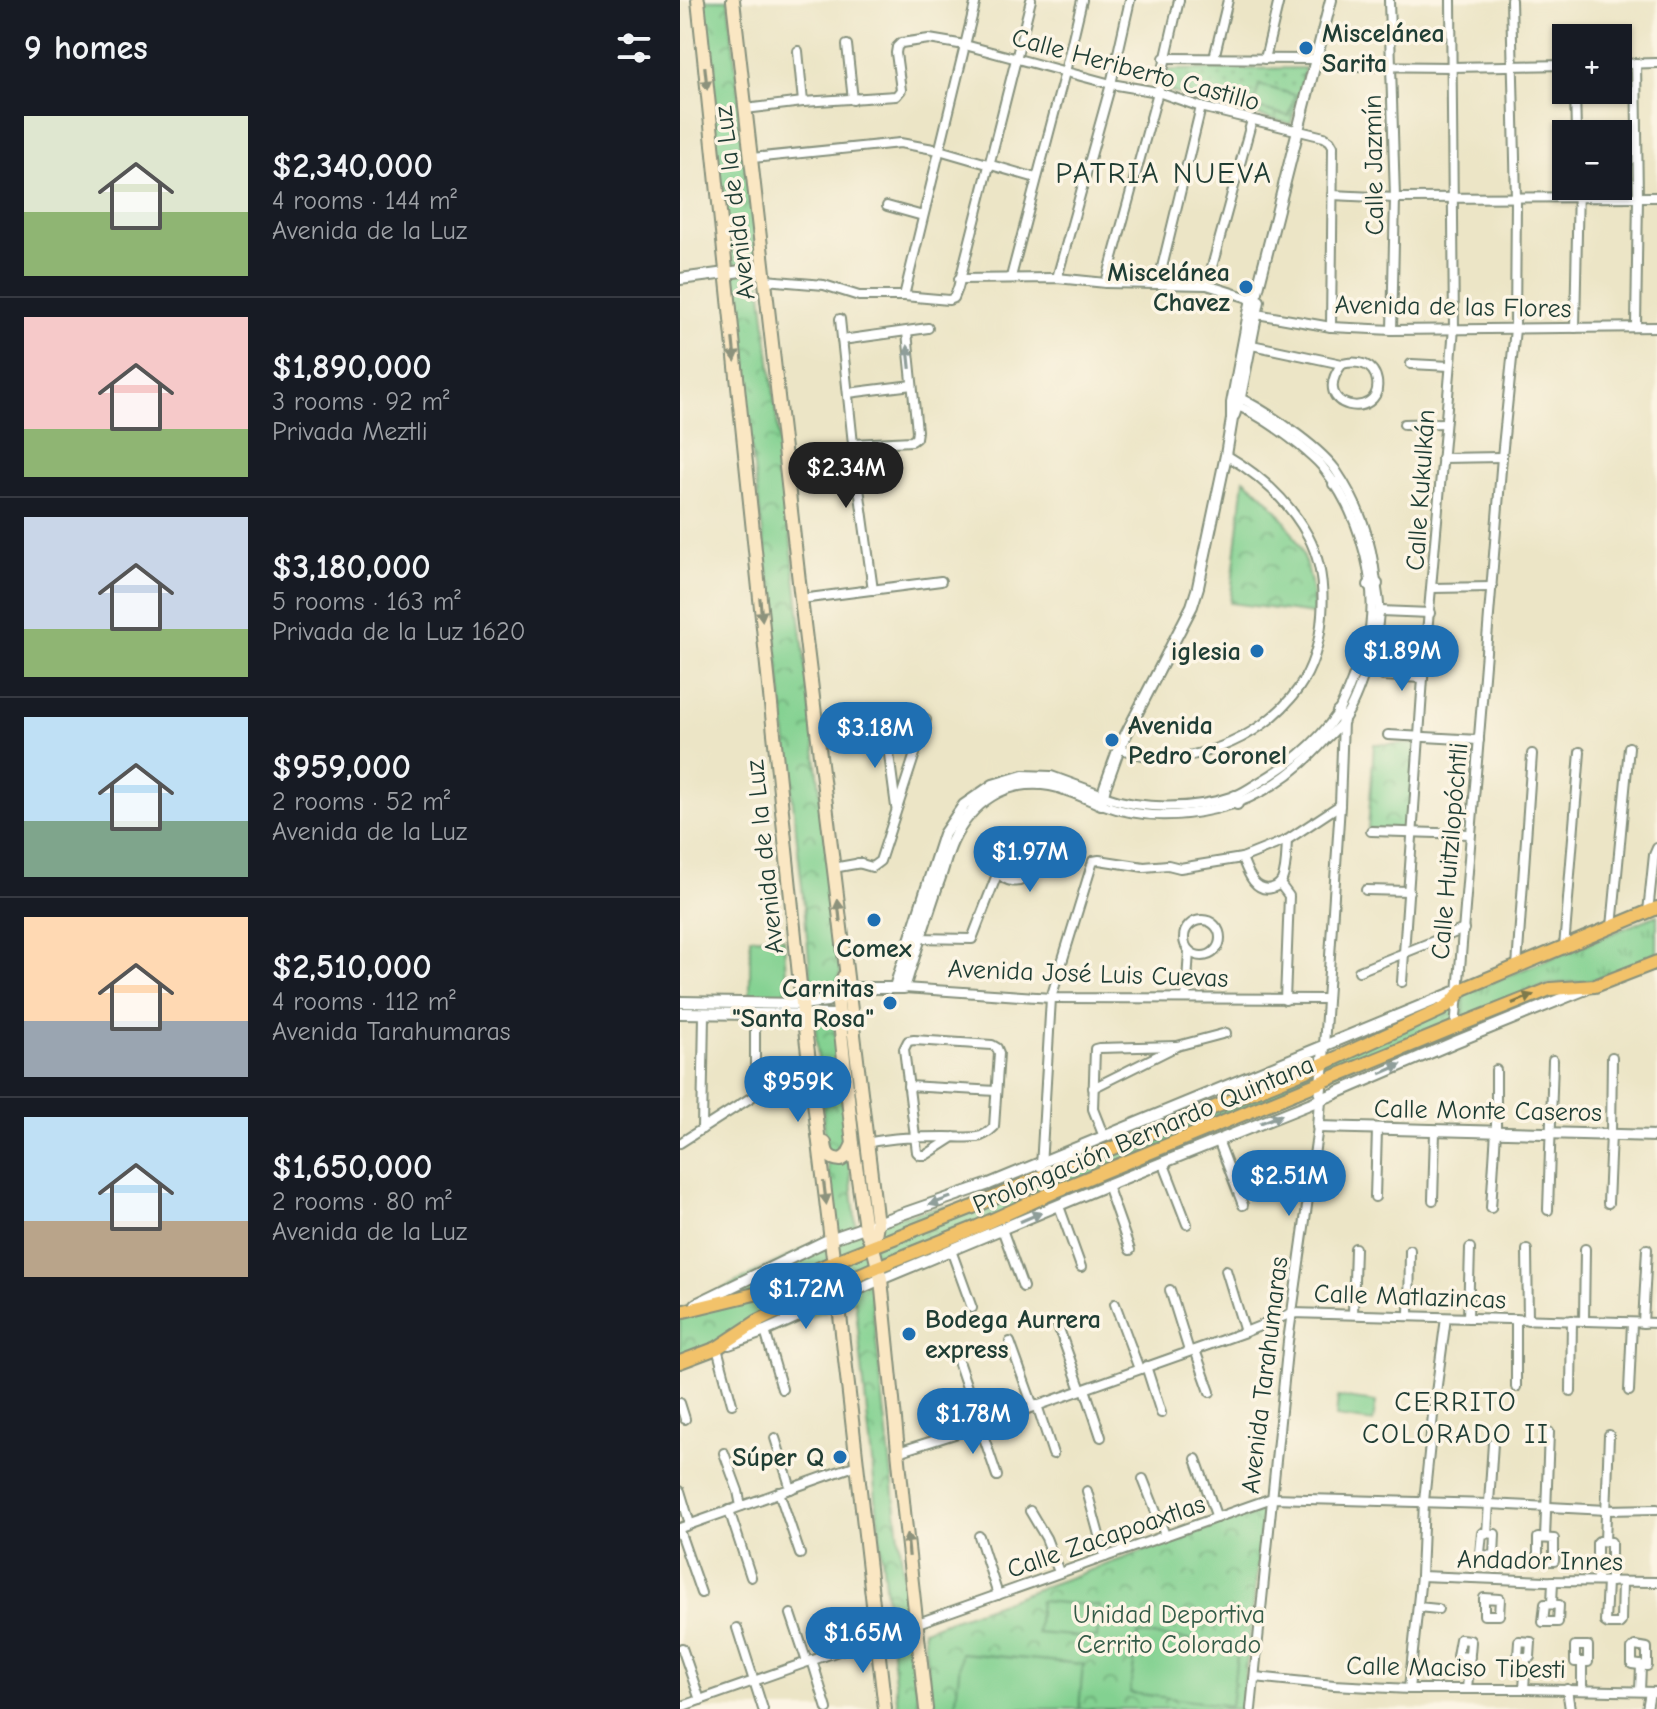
<!DOCTYPE html>
<html lang="en">
<head>
<meta charset="utf-8">
<style>
  body { margin:0; font-family:"Comic Neue",sans-serif; background:#20242c; color:#f1f3f6; height:100vh; display:flex; flex-direction:column; font-size:30px; white-space:nowrap }
  * { box-sizing:border-box; margin:0 }
  p { font-size:26px; color:#9ea1a6 }
  .icon { flex:none; width:44px; height:44px; fill:none; stroke:currentColor; stroke-width:2; stroke-linecap:round; stroke-linejoin:round }
  .map { position:relative; flex:1; overflow:hidden }
  .sheet { display:flex; flex-direction:column; background:#171b24; width:680px }
  .sheet>* { flex:none }
  .tools { position:absolute; left:872px; top:24px; display:grid; gap:16px }
  .tools a { display:grid; place-items:center; width:80px; height:80px; border-radius:0px; background:#171b24; box-shadow:0 2px 6px #0004; font-size:40px }
  .price { position:absolute; translate:-50% -68px; padding:0 18px; border-radius:28px; background:#1f6fb2; color:#fff; font-size:26px; line-height:52px; filter:drop-shadow(0 2px 4px #0008) }
  .price::after { content:''; position:absolute; left:50%; top:48px; width:24px; height:18px; margin-left:-12px; background:inherit; clip-path:polygon(0 0,100% 0,50% 100%) }
  .price.selected { background:#222; color:#fff }
  ul { padding:0; list-style:none }
  li { display:flex; align-items:center; gap:24px; height:200px; padding:0 24px }
  li+li { border-top:2px solid #363941 }
  li span { display:grid; place-items:center; flex:none; width:224px; height:160px; border-radius:0px; color:#555 }
  li>.icon { margin-inline-start:auto }
  span .icon { width:96px; height:96px; fill:#fffc; stroke-width:1 }
  li b { font-size:34px }
  h2 { display:flex; justify-content:space-between; align-items:center; height:96px; padding:0 24px; font-size:34px }
  main { display:flex; flex:1; min-height:0 }
  .map>svg:first-child { display:block }
</style>
</head>
<body>
<main>
<section class="sheet">
<h2>9 homes<svg class="icon" aria-label="filters" viewBox="0 0 24 24"><path d="M4 7h16M4 17h16"/><circle cx="9" cy="7" r="2"/><circle cx="15" cy="17" r="2"/></svg></h2>
<ul>
<li><span style="background:linear-gradient(#dfe7d0 60%,#8fb573 0)"><svg class="icon" aria-label="home" viewBox="0 0 24 24"><path d="M3 11l9-7 9 7M6 9v11h12V9"/></svg></span><div><b>$2,340,000</b><p>4 rooms · 144 m²</p><p>Avenida de la Luz</p></div></li>
<li><span style="background:linear-gradient(#f6c9c9 70%,#8fb573 0)"><svg class="icon" aria-label="home" viewBox="0 0 24 24"><path d="M3 11l9-7 9 7M6 9v11h12V9"/></svg></span><div><b>$1,890,000</b><p>3 rooms · 92 m²</p><p>Privada Meztli</p></div></li>
<li><span style="background:linear-gradient(#c9d6e8 70%,#8fb573 0)"><svg class="icon" aria-label="home" viewBox="0 0 24 24"><path d="M3 11l9-7 9 7M6 9v11h12V9"/></svg></span><div><b>$3,180,000</b><p>5 rooms · 163 m²</p><p>Privada de la Luz 1620</p></div></li>
<li><span style="background:linear-gradient(#bfe0f5 65%,#7fa58c 0)"><svg class="icon" aria-label="home" viewBox="0 0 24 24"><path d="M3 11l9-7 9 7M6 9v11h12V9"/></svg></span><div><b>$959,000</b><p>2 rooms · 52 m²</p><p>Avenida de la Luz</p></div></li>
<li><span style="background:linear-gradient(#ffd9b3 65%,#9aa5b1 0)"><svg class="icon" aria-label="home" viewBox="0 0 24 24"><path d="M3 11l9-7 9 7M6 9v11h12V9"/></svg></span><div><b>$2,510,000</b><p>4 rooms · 112 m²</p><p>Avenida Tarahumaras</p></div></li>
<li><span style="background:linear-gradient(#bfe0f5 65%,#b9a48a 0)"><svg class="icon" aria-label="home" viewBox="0 0 24 24"><path d="M3 11l9-7 9 7M6 9v11h12V9"/></svg></span><div><b>$1,650,000</b><p>2 rooms · 80 m²</p><p>Avenida de la Luz</p></div></li>
</ul>
</section>
<div class="map">
<svg width="977" height="1709" viewBox="0 0 977 1709">
  <defs>
    <pattern id="grass-tufts" width="24" height="20" patternUnits="userSpaceOnUse" patternTransform="scale(2)"><rect width="24" height="20" fill="#83d191"/><path d="M3 7l-1-3M5 7V3M7 7l1-3M15 17l-1-3M17 17v-4M19 17l1-3" fill="none" stroke="#6bab77"/></pattern>
    <pattern id="park-crowns" width="20" height="18" patternUnits="userSpaceOnUse" patternTransform="scale(2)"><rect width="20" height="18" fill="#83d191"/><path d="M2 6a3 3 0 1 1 6 0M12 15a3 3 0 1 1 6 0" fill="none" stroke="#6bab77"/></pattern>
    <pattern id="garden-dots" width="8" height="8" patternUnits="userSpaceOnUse" patternTransform="scale(2)"><rect width="8" height="8" fill="#83d191"/><path d="M2 2h.1M6 6h.1" fill="none" stroke="#6bab77" stroke-width="1.8" stroke-linecap="round"/></pattern>
  </defs>
  <rect width="100%" height="100%" fill="#fcf5e5"/>
  <filter id="ink" filterUnits="userSpaceOnUse"><feTurbulence type="fractalNoise" baseFrequency=".0125" numOctaves="2"/><feDisplacementMap in="SourceGraphic" scale="16" xChannelSelector="R" yChannelSelector="G"/><feConvolveMatrix kernelMatrix="1 2 1 2 8 2 1 2 1" color-interpolation-filters="sRGB"/></filter>
  <filter id="wash" filterUnits="userSpaceOnUse"><feTurbulence type="fractalNoise" baseFrequency=".006" numOctaves="4" result="noise"/><feDisplacementMap in="SourceGraphic" scale="32" xChannelSelector="R" yChannelSelector="G"/><feGaussianBlur stdDeviation="1.8" result="paint"/><feColorMatrix in="noise" values="0 0 0 0 0 0 0 0 0 0 0 0 0 0 0 0 0 1.4 0 .05"/><feComposite in="paint" operator="in"/></filter>
  <g filter="url(#wash)">
    <rect width="100%" height="100%" fill="#ece5c6"/>
    <path fill="url(#grass-tufts)" stroke="#518762" stroke-width="2" d="M977,915V953C956,962 934,974 911,980C894,984 876,981 860,987L784,1019V994Z"/>
    <g fill="url(#park-crowns)" stroke="#518762" stroke-width="2">
      <polygon points="21,0 48,0 161,971 151,999 176,1226 265,1206 264,1215 306,1203 470,1140 784,994 784,1019 188,1270 239,1709 218,1709 175,1300 0,1365 0,1310 154,1234 125,915 90,587 48,274"/>
      <path d="M564,479C609,514 633,557 634,614L550,603Z"/>
      <polygon points="694,744 736,744 730,829 688,829"/>
      <polygon points="582,1511 575,1593 561,1709 252,1709 243,1630 509,1535"/>
    </g>
    <polygon fill="url(#garden-dots)" stroke="#518762" stroke-width="2" points="625,68 611,124 483,90 488,70"/>
    <g fill="#83d191" stroke="#518762" stroke-width="2">
      <polygon points="579,85 615,95 609,116 573,107"/>
      <polygon points="70,937 104,938 107,998 70,997"/>
      <polygon points="658,1397 696,1402 693,1422 656,1417"/>
      <polygon points="360,1601 420,1606 417,1638 357,1633"/>
      <polygon points="458,1634 558,1646 551,1706 450,1693"/>
      <polygon points="281,1653 403,1664 399,1709 275,1709"/>
    </g>
  </g>
  <g filter="url(#ink)">
    <g fill="none" stroke-linecap="round" stroke-linejoin="round">
      <g stroke="#86917d" stroke-width="12">
        <g id="minor">
          <polyline points="709,0 715,198 712,330"/>
          <polyline points="167,45 173,100"/>
          <polyline points="118,51 123,102"/>
          <polyline points="484,58 635,59"/>
          <polyline points="534,58 548,0"/>
          <polyline points="585,59 599,0"/>
          <polyline points="956,63 958,197 956,326"/>
          <polyline points="938,64 977,63"/>
          <polyline points="675,66 771,67 886,65"/>
          <polyline points="895,90 896,134"/>
          <polyline points="65,109 123,102 216,96 221,90 216,53 217,47 221,43 249,39 285,45 431,84 478,92 521,107 644,137 650,141 653,146 651,327"/>
          <polyline points="72,158 220,143 259,150 356,178"/>
          <polyline points="652,195 715,198 977,197"/>
          <polyline points="207,206 243,216"/>
          <polyline points="331,277 385,72 402,0"/>
          <polyline points="377,278 431,84 450,0"/>
          <polyline points="279,279 377,278 426,283 527,285 578,301"/>
          <polyline points="85,280 144,285 179,296 224,296 269,300 274,298 278,288 351,0"/>
          <polyline points="426,283 478,92 499,0"/>
          <polyline points="478,284 521,107"/>
          <polyline points="527,285 572,120"/>
          <polyline points="224,296 296,0"/>
          <polyline points="571,313 651,327 712,330 977,327"/>
          <polyline points="160,319 173,444 193,590"/>
          <polyline points="895,328 898,186"/>
          <polyline points="162,340 248,328"/>
          <path d="M567,344L662,364C677,360 694,363 697,381C703,421 627,410 662,364"/>
          <polyline points="731,364 770,366"/>
          <polyline points="168,393 232,385"/>
          <polyline points="724,424 765,423"/>
          <polyline points="173,444 232,441 236,438 237,431 227,332"/>
          <polyline points="762,458 822,457"/>
          <polyline points="752,588 812,587"/>
          <polyline points="121,599 261,581"/>
          <polyline points="700,611 750,613"/>
          <polyline points="703,676 743,678"/>
          <polyline points="205,724 216,807"/>
          <polyline points="206,734 243,731"/>
          <polyline points="708,735 799,740"/>
          <path d="M439,748C474,762 505,760 540,747C570,736 599,716 618,689C646,649 651,579 628,536C609,501 580,475 546,455"/>
          <path d="M423,796C461,810 514,810 554,796C561,794 568,789 575,785C607,766 636,745 657,714C664,702 669,688 674,675C678,666 684,657 686,647C702,590 681,516 645,470C638,460 628,453 619,445C600,430 574,411 552,404"/>
          <path d="M421,804C458,818 497,818 535,809C580,799 616,773 646,739C652,733 658,728 663,721C674,705 681,684 687,665C693,649 698,630 699,612C700,602 697,592 696,582C691,538 680,506 655,469C637,445 585,410 558,397"/>
          <polyline points="691,831 790,834"/>
          <path d="M562,858C567,870 574,893 592,888C596,887 600,884 602,880C607,869 606,853 607,840"/>
          <polyline points="178,863 192,867 200,861 246,720"/>
          <polyline points="153,868 181,863"/>
          <polyline points="600,884 609,896 605,1000"/>
          <polyline points="686,890 729,891"/>
          <polyline points="968,912 974,855 977,848"/>
          <circle cx="522" cy="938" r="18"/>
          <polyline points="932,927 949,747"/>
          <path d="M236,938L292,939L318,872C305,831 368,843 349,873C341,886 326,883 318,872"/>
          <polyline points="884,948 900,752"/>
          <polyline points="837,967 852,754"/>
          <polyline points="679,971 784,929"/>
          <polyline points="722,982 743,678 774,328 771,0"/>
          <polyline points="224,988 371,998 647,999"/>
          <polyline points="506,998 509,951"/>
          <polyline points="75,1015 75,1095"/>
          <polyline points="775,1029 822,457 835,329 836,198 831,0"/>
          <polyline points="644,1046 660,805 663,721"/>
          <polyline points="228,1086 316,1091"/>
          <polyline points="413,1088 497,1046 546,1033"/>
          <polyline points="22,1129 24,1014"/>
          <polyline points="424,1137 413,1109 415,1049 419,1048 497,1046"/>
          <polyline points="538,1140 563,1205"/>
          <polyline points="0,1143 75,1095 128,1056"/>
          <path d="M187,1143C213,1137 239,1137 265,1137C275,1137 287,1138 297,1137C304,1136 309,1132 314,1127L319,1053L317,1048L312,1045L234,1040L228,1041L224,1049L237,1152L240,1155H246L274,1137"/>
          <polyline points="483,1162 507,1224"/>
          <polyline points="361,1167 371,998 413,861 419,860 464,867 488,865 500,868 562,858 607,840 660,805"/>
          <polyline points="427,1185 450,1250"/>
          <polyline points="695,1197 697,1130"/>
          <polyline points="753,1200 755,1132"/>
          <polyline points="928,1203 931,1134 932,1057"/>
          <polyline points="379,1206 401,1267"/>
          <polyline points="811,1208 816,1131 816,1070"/>
          <polyline points="868,1210 873,1060"/>
          <polyline points="322,1229 343,1287"/>
          <polyline points="271,1250 292,1308"/>
          <polyline points="847,1250 848,1320"/>
          <polyline points="546,1270 565,1332"/>
          <polyline points="490,1290 509,1351"/>
          <polyline points="435,1304 459,1369"/>
          <polyline points="673,1314 675,1248"/>
          <polyline points="729,1315 730,1250"/>
          <polyline points="788,1318 790,1248"/>
          <polyline points="904,1321 905,1249"/>
          <polyline points="963,1323 967,1249"/>
          <polyline points="378,1326 401,1390"/>
          <polyline points="85,1331 102,1389"/>
          <polyline points="330,1342 353,1406"/>
          <polyline points="37,1348 52,1404"/>
          <polyline points="515,1350 530,1392"/>
          <polyline points="278,1361 317,1476"/>
          <polyline points="466,1366 481,1413"/>
          <polyline points="836,1387 836,1319"/>
          <polyline points="405,1389 421,1437"/>
          <polyline points="891,1391 892,1320"/>
          <polyline points="949,1391 952,1323"/>
          <polyline points="0,1403 5,1419"/>
          <polyline points="357,1405 373,1454"/>
          <polyline points="95,1438 111,1489"/>
          <polyline points="218,1452 300,1426 565,1332 612,1313 977,1323"/>
          <polyline points="44,1453 58,1491 61,1506"/>
          <polyline points="516,1459 537,1518"/>
          <polyline points="463,1479 485,1535"/>
          <polyline points="0,1491 10,1524"/>
          <polyline points="407,1491 425,1557"/>
          <polyline points="99,1492 120,1554"/>
          <polyline points="49,1510 71,1577"/>
          <polyline points="350,1511 366,1538 379,1572"/>
          <polyline points="0,1528 177,1465"/>
          <polyline points="0,1533 21,1593"/>
          <polygon points="802,1533 815,1534 814,1556 802,1555 800,1553"/>
          <polyline points="807,1533 813,1443"/>
          <polyline points="299,1536 318,1595"/>
          <polygon points="858,1538 874,1539 874,1561 858,1561"/>
          <polyline points="865,1538 869,1432"/>
          <polyline points="925,1541 929,1435"/>
          <polyline points="741,1576 866,1581 977,1582"/>
          <polyline points="917,1581 917,1543 919,1541 931,1542 931,1582"/>
          <polyline points="927,1582 925,1622 928,1624 939,1624 941,1622 942,1582"/>
          <polygon points="804,1598 820,1599 819,1615 804,1615"/>
          <polygon points="865,1604 879,1605 878,1622 863,1622"/>
          <polyline points="872,1604 873,1581"/>
          <polyline points="738,1607 758,1609"/>
          <polyline points="111,1614 127,1662"/>
          <polyline points="57,1628 83,1709"/>
          <polygon points="839,1641 851,1642 850,1657 838,1657"/>
          <rect x="895" y="1646" width="13" height="16"/>
          <polygon points="955,1646 967,1648 967,1666 952,1664 952,1649"/>
          <polyline points="2,1648 20,1700"/>
          <polyline points="132,1660 147,1709"/>
          <polyline points="575,1677 654,1685 729,1689 844,1689 977,1692"/>
          <polyline points="729,1689 741,1576 744,1501 753,1415 766,1318"/>
          <polyline points="787,1689 791,1642 790,1640 780,1639 777,1656 790,1657"/>
          <polyline points="844,1689 846,1658"/>
          <polyline points="887,1689 890,1709"/>
          <polyline points="902,1690 902,1662"/>
          <polyline points="960,1691 961,1666"/>
          <polyline points="0,1707 592,1498 809,1504 927,1510 977,1509"/>
          <polyline points="571,1709 608,1341 638,1127"/>
          <polyline points="967,1709 970,1692"/>
        </g>
      </g>
      <g stroke="#86917d" stroke-width="14">
        <g id="tertiary">
          <polyline points="0,279 84,268"/>
          <polyline points="554,415 560,397 579,301"/>
          <polyline points="654,484 661,481"/>
          <polyline points="689,585 697,584"/>
          <polyline points="658,712 663,721"/>
          <polyline points="555,796 557,804"/>
          <polyline points="215,987 264,834 284,805 313,785 343,776 371,777 423,796"/>
          <path d="M0,1002L122,1004L147,1001L168,988H224C235,953 246,918 258,883C263,870 266,855 272,842C291,802 324,778 370,785C387,788 405,797 421,804L425,787L439,748L512,606L518,587L546,455L552,419V403L569,313L572,299L577,292L651,0"/>
          <polyline points="0,1013 160,1015"/>
          <polyline points="644,1046 638,1127 977,1136"/>
          <polyline points="16,1304 150,1239 309,1184 782,989"/>
          <polyline points="49,1344 85,1331 201,1279 427,1185 654,1094 775,1042 906,989"/>
        </g>
      </g>
      <g stroke="#86917d" stroke-width="16">
        <g id="secondary">
          <polyline points="18,0 122,1004 158,1298 205,1709"/>
          <polyline points="53,0 121,599 197,1224 193,1247"/>
          <polyline points="164,976 158,994 158,1004 173,1144 185,1228 193,1247 201,1279 224,1511 246,1709"/>
          <path d="M145,1143C146,1154 149,1159 161,1160L167,1156L173,1144"/>
        </g>
      </g>
      <g stroke="#86917d" stroke-width="16">
        <g id="primary">
          <polyline points="0,1312 91,1290 153,1262 293,1207 360,1177 643,1064 761,1010 772,1002 783,989 977,908"/>
          <polyline points="0,1362 37,1348 78,1321 111,1305 197,1267 297,1227 376,1191 775,1027 870,989 915,986 977,962"/>
        </g>
      </g>
      <use href="#minor" stroke="#fff" stroke-width="8"/>
      <use href="#tertiary" stroke="#fff" stroke-width="10"/>
      <use href="#secondary" stroke="#fae7c3" stroke-width="12"/>
      <use href="#primary" stroke="#f2c26a" stroke-width="12"/>
    </g>
    <defs><path id="oneway-solid" d="M-6-.8H1V-3.2L6.5 0L1 3.2V.8H-6Z" transform="scale(2)"/></defs>
    <g fill="#8c927c">
      <use href="#oneway-solid" transform="translate(26 78) rotate(84)"/>
      <use href="#oneway-solid" transform="translate(54 350) rotate(84)"/>
      <use href="#oneway-solid" transform="translate(81 609) rotate(84)"/>
      <use href="#oneway-solid" transform="translate(159 911) rotate(-96)"/>
      <use href="#oneway-solid" transform="translate(145 1193) rotate(83)"/>
      <use href="#oneway-solid" transform="translate(228 1545) rotate(-96)"/>
    </g>
    <g fill="#8f9e9a">
      <use href="#oneway-solid" transform="translate(229 357) rotate(-96)"/>
      <use href="#oneway-solid" transform="translate(711 1069) rotate(-24)"/>
      <use href="#oneway-solid" transform="translate(591 1119) rotate(-21)"/>
      <use href="#oneway-solid" transform="translate(260 1201) rotate(160)"/>
      <use href="#oneway-solid" transform="translate(351 1217) rotate(-23)"/>
    </g>
    <use fill="#7e794c" href="#oneway-solid" transform="translate(843 999) rotate(-22)"/>
  </g>
  <g fill="#1f6fb2" stroke="#fcf5e5" stroke-width="3">
    <circle cx="626" cy="48" r="8"/>
    <circle cx="566" cy="287" r="8"/>
    <circle cx="577" cy="651" r="8"/>
    <circle cx="432" cy="740" r="8"/>
    <circle cx="194" cy="920" r="8"/>
    <circle cx="210" cy="1003" r="8"/>
    <circle cx="229" cy="1334" r="8"/>
    <circle cx="160" cy="1457" r="8"/>
  </g>
  <g text-anchor="middle" stroke-width="7" stroke-linejoin="round" paint-order="stroke">
    <g font-size="26" font-weight="bold" fill="#1f3d34" stroke="#fcf5e5" text-anchor="end">
      <text x="642" y="42" text-anchor="start">Miscelánea<tspan x="642" dy="30">Sarita</tspan></text>
      <text x="550" y="281">Miscelánea<tspan x="550" dy="30">Chavez</tspan></text>
      <text x="561" y="660">iglesia</text>
      <text x="448" y="734" text-anchor="start">Avenida<tspan x="448" dy="30">Pedro Coronel</tspan></text>
      <text x="194" y="957" text-anchor="middle">Comex</text>
      <text x="194" y="997">Carnitas<tspan x="194" dy="30">"Santa Rosa"</tspan></text>
      <text x="245" y="1328" text-anchor="start">Bodega Aurrera<tspan x="245" dy="30">express</tspan></text>
      <text x="144" y="1466">Súper Q</text>
    </g>
    <g font-size="26" fill="#1f3d34" stroke="#fcf5e5">
      <text transform="translate(456 69) rotate(15)" y="9">Calle Heriberto Castillo</text>
      <text transform="translate(693 165) rotate(-91)" y="9">Calle Jazmín</text>
      <text transform="translate(54 203) rotate(-97)" y="9">Avenida de la Luz</text>
      <text transform="translate(773 306) rotate(1)" y="9">Avenida de las Flores</text>
      <text transform="translate(740 490) rotate(-86)" y="9">Calle Kukulkán</text>
      <text transform="translate(769 851) rotate(-85)" y="9">Calle Huitzilopóchtli</text>
      <text transform="translate(84 857) rotate(-96)" y="9">Avenida de la Luz</text>
      <text transform="translate(408 973) rotate(2)" y="9">Avenida José Luis Cuevas</text>
      <text transform="translate(808 1110) rotate(1)" y="9">Calle Monte Caseros</text>
      <text transform="translate(463 1134) rotate(-23)" y="9">Prolongación Bernardo Quintana</text>
      <text transform="translate(730 1296) rotate(2)" y="9">Calle Matlazincas</text>
      <text transform="translate(584 1375) rotate(-83)" y="9">Avenida Tarahumaras</text>
      <text transform="translate(426 1536) rotate(-19)" y="9">Calle Zacapoaxtlas</text>
      <text transform="translate(860 1560) rotate(1)" y="9">Andador Innes</text>
      <text transform="translate(776 1667) rotate(1)" y="9">Calle Maciso Tibesti</text>
    </g>
    <g font-size="26" fill="#335b47" stroke="#fcf5e5">
      <text x="489" y="1623">Unidad Deportiva<tspan x="489" dy="30">Cerrito Colorado</tspan></text>
    </g>
    <g font-size="28" letter-spacing="2" fill="#1f3d34" stroke="#fcf5e5">
      <text x="776" y="1411">CERRITO<tspan x="776" dy="32">COLORADO II</tspan></text>
    </g>
    <g font-size="30" letter-spacing="2" fill="#1f3d34" stroke="#fcf5e5">
      <text x="484" y="183">PATRIA NUEVA</text>
    </g>
  </g>
</svg>
<div class="tools">
<a>+</a>
<a>−</a>
</div>
<b class="price selected" style="left:166px;top:510px">$2.34M</b>
<b class="price" style="left:722px;top:693px">$1.89M</b>
<b class="price" style="left:195px;top:770px">$3.18M</b>
<b class="price" style="left:350px;top:894px">$1.97M</b>
<b class="price" style="left:118px;top:1124px">$959K</b>
<b class="price" style="left:609px;top:1218px">$2.51M</b>
<b class="price" style="left:126px;top:1331px">$1.72M</b>
<b class="price" style="left:293px;top:1456px">$1.78M</b>
<b class="price" style="left:183px;top:1675px">$1.65M</b>
</div>
</main>
</body>
</html>
